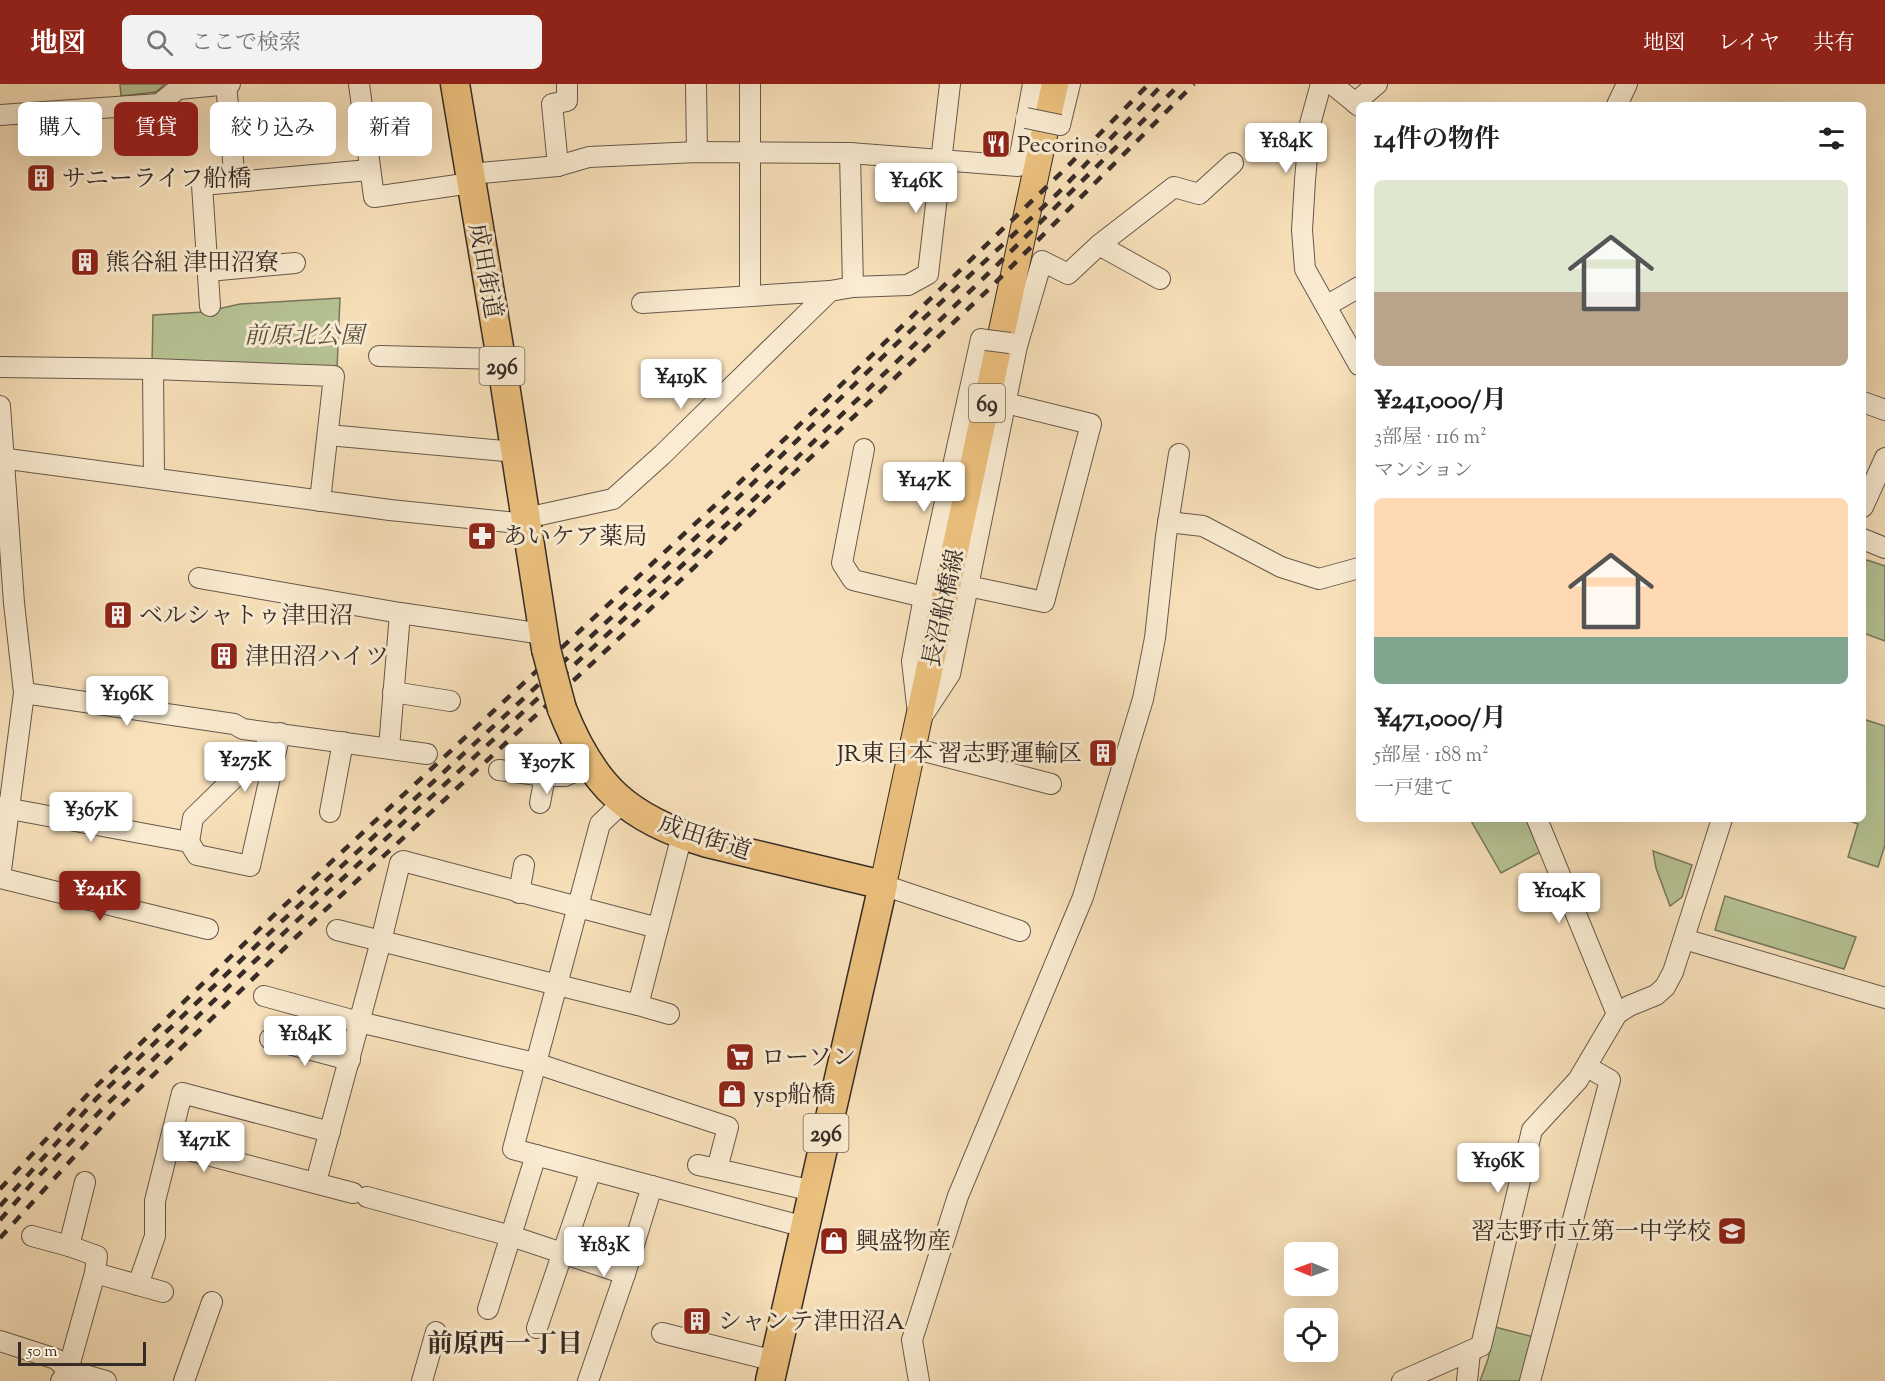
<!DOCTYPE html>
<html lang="ja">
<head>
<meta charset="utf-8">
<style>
  body { margin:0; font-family:"Sorts Mill Goudy","Noto Serif JP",serif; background:#f2f2f2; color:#222; height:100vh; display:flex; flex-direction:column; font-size:22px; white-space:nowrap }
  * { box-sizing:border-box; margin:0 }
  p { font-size:20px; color:#767676 }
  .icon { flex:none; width:33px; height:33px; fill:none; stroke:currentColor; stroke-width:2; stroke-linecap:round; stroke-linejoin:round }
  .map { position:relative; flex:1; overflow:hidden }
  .sheet { position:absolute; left:1356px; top:18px; width:510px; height:720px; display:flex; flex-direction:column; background:#fff; border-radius:9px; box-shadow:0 6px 24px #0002 }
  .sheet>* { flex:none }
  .hud { position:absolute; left:18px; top:18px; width:570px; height:54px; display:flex; gap:12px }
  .needle { width:39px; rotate:271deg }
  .tools { position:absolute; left:1284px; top:1158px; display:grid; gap:12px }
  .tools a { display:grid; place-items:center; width:54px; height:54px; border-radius:9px; background:#fff; box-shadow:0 6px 24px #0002; font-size:30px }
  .scale { position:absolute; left:18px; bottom:15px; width:128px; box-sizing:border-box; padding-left:6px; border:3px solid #372b27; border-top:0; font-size:16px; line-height:21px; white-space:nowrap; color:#372b27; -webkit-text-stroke:4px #faecd2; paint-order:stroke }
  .price { position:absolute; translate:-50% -51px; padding:0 14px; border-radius:6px; background:#fff; color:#222; font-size:20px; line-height:39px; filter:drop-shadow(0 2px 3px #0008) }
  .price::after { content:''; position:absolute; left:50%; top:36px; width:18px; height:14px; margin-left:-9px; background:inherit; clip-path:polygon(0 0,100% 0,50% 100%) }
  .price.on { background:#8f2418; color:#fff }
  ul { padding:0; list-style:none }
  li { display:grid; align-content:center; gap:12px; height:318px; padding:0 18px }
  li span { display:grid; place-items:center; height:186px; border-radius:9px; color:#555 }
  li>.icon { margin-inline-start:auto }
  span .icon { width:108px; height:108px; fill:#fffc; stroke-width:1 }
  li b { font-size:26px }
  h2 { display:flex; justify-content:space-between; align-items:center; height:72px; padding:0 18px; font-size:26px }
  .pill { padding:0 21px; border-radius:9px; background:#fff; box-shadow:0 6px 24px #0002; font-size:21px; line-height:54px }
  .pill.on { background:#8f2418; color:#fff }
  header { display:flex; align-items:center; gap:36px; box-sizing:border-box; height:84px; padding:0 30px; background:#8f2418; color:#fff }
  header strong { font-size:28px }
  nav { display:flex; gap:33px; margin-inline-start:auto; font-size:21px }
  .search { width:420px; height:54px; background:#f2f2f2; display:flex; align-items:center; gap:15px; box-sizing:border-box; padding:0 21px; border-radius:9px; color:#767676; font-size:22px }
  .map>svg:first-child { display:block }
</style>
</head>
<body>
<header>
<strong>地図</strong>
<div class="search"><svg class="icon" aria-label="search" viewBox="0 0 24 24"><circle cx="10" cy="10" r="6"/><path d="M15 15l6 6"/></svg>ここで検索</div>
<nav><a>地図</a><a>レイヤ</a><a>共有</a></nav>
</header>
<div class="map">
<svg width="1885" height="1297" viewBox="0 0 1885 1297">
  <rect width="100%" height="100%" fill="#f8e1ba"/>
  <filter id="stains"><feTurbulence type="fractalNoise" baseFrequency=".00333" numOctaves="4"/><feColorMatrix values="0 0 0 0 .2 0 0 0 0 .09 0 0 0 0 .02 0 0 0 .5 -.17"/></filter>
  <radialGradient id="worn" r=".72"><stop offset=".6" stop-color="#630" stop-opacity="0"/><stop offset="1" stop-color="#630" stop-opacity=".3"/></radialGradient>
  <g fill="#b7c495" stroke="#77785e" stroke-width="1.5">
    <polygon points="120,0 165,0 156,8 121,12"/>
    <polygon points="340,214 337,285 152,280 153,231 204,228 240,220"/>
    <polygon points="1867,476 1885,482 1885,557 1863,549 1863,478"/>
    <polygon points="1863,635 1885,642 1885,761 1878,783 1848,773 1858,740 1844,735 1863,735"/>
    <polygon points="1470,735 1526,735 1540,768 1501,789"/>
    <polygon points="1653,767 1692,781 1682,813 1670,822 1656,784"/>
    <polygon points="1725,812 1856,853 1844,885 1715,846"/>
    <polygon points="1495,1243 1534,1253 1524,1297 1480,1297 1488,1275"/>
  </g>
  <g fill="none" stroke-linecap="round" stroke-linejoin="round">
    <g stroke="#67584c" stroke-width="22">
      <g id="minor">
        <polyline points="226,0 235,98"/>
        <polyline points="359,0 374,113 471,99"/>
        <polyline points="696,0 697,68"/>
        <polyline points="750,0 750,212"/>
        <polyline points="1321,0 1310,40 1305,96 1302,146 1305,185 1359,281"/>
        <polyline points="1332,0 1359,22"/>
        <polyline points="1355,19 1377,0"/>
        <polyline points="1617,21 1627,0"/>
        <polyline points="0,31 159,20 178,5 230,0"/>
        <polyline points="1060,41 1070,0"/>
        <polyline points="850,69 853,203"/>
        <polyline points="558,82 552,20 567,17 567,0"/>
        <polyline points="470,90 558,82 589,73 697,68 850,69 1018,82 1033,0"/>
        <polyline points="1099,161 1160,195"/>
        <polyline points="208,187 295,179"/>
        <polyline points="642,219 830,207 853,203 908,201 928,190 950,0"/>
        <polyline points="210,222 202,101 369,86"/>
        <polyline points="1326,222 1359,203"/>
        <polyline points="379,272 501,275"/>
        <polyline points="0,283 153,285 334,292 320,417"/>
        <polyline points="153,285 154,394"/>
        <polyline points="1863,318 1885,326"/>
        <polyline points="0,322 14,519 24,609 0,794 208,845"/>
        <polyline points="328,351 515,368"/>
        <polyline points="864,365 842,479 853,496 924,513"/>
        <polyline points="0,374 390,426 527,440"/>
        <polyline points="1863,423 1885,374"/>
        <polyline points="526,434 613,415 662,371 830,207"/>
        <polyline points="1168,438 1203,442 1281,483 1319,495 1359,484"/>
        <polyline points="1863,455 1885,464"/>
        <polyline points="199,494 400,529"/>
        <polyline points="968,502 1044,518 1091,340 1006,319"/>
        <polyline points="393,608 450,617"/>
        <polyline points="24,609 234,640 243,645 427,670"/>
        <polyline points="917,621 912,577 924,513 981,255 986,256"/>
        <polyline points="923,631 950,590 1017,262 1042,177 1068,190 1099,161 1174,103 1199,110 1233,79"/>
        <polygon points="280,649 250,782 197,771 189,758 193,734"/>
        <polyline points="389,664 400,529 543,550"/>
        <polyline points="912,664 1051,700"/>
        <polyline points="499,686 545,692 565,692 589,681"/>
        <polyline points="540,719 545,692"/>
        <polyline points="622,719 600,740 513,1065 805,1143"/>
        <polyline points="0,723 189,758"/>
        <polyline points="330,728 343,658"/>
        <polyline points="1537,735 1617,930"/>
        <polyline points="883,801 1020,847"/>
        <polyline points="519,809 524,781"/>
        <polyline points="337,846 638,921 682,751"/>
        <polyline points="1684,855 1885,914"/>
        <polyline points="264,912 359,938 535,979 728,1043 717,1085 813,1107"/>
        <polyline points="638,921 669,930"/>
        <polyline points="270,955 350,976"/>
        <polyline points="169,1061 182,1009 330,1048"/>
        <polyline points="698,1081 717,1085"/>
        <polyline points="316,1098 381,857 400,779 403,777 658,844"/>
        <polyline points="367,1113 511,1152 625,1190"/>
        <polyline points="32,1152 69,1162"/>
        <polyline points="95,1189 163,1208"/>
        <polyline points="138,1201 155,1152 155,1117 169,1061 353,1109"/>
        <polyline points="488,1225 536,1071"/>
        <polyline points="537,1244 591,1086"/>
        <polyline points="662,1249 775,1277"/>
        <polyline points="0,1257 56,1275 68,1286 106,1297"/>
        <polyline points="61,1297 68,1286 95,1189 97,1172 69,1162 85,1098"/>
        <polyline points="184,1297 212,1218"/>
        <polyline points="422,1297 436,1248"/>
        <polyline points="588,1297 625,1190 652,1102"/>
        <polyline points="919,1297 912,1256 958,1112 1083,813 1143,615 1155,554 1166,452 1179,370"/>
        <polyline points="1402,1297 1481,1262 1532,1046 1578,996 1617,930 1629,922 1656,911 1665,903 1673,888 1722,735"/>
        <polyline points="1467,1297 1470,1268"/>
        <polyline points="1530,1297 1610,996 1596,988"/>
      </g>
    </g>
    <g stroke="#372b27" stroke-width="28">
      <polyline id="major" points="883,801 1055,0"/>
    </g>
    <g stroke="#372b27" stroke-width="31">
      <g id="highway">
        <polyline points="455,0 501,275 546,565"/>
        <path d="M562,625C593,703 627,734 707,759L883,801L770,1297"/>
      </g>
    </g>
    <use href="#minor" stroke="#faecd2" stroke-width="20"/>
    <use href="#major" stroke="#ecc07d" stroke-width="26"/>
    <use href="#highway" stroke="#ecc07d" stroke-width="28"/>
    <g stroke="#372b27" stroke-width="4.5" stroke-dasharray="10 10" stroke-linecap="butt">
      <polyline points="0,1105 89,1009 273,832 740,398 1062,88 1149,0"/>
      <polyline points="0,1122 96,1015 281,838 599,545 747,405 892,264 1057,110 1163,0"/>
      <polyline points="0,1136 36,1095 105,1022 288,845 755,414 993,185 1180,0"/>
      <polyline points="0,1154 114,1029 296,853 613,560 989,205 1194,0"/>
    </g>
    <g stroke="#67584c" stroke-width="22" stroke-linecap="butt">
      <g id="minor-bridge">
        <polyline points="1026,34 1060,41"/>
        <polyline points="986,256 1010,259"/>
      </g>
    </g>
    <g stroke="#372b27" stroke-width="31" stroke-linecap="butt">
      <polyline id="highway-bridge" points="546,565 562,625"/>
    </g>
    <use href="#minor-bridge" stroke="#faecd2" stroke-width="20"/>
    <use href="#highway-bridge" stroke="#ecc07d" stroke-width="28"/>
  </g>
  <defs>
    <g id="restaurant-square" transform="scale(1.5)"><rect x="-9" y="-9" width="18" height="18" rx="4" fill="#8f2418" stroke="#faecd2"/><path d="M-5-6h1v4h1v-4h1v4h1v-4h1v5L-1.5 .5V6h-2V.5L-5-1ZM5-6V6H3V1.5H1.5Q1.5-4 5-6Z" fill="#fff"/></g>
    <g id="building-square" transform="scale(1.5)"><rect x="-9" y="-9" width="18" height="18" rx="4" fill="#8f2418" stroke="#faecd2"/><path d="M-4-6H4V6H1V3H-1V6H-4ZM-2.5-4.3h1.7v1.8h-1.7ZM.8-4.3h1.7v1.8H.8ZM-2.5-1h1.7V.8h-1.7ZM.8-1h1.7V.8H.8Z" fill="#fff"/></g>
    <g id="pharmacy-square" transform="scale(1.5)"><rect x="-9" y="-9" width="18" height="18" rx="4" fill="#8f2418" stroke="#faecd2"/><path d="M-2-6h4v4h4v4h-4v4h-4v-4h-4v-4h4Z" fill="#fff"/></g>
    <g id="supermarket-square" transform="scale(1.5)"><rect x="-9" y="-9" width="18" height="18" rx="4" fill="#8f2418" stroke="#faecd2"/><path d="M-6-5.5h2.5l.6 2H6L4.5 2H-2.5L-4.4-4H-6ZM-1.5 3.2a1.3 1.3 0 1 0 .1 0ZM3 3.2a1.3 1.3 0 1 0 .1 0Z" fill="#fff"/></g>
    <g id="shop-square" transform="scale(1.5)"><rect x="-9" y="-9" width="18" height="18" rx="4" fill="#8f2418" stroke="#faecd2"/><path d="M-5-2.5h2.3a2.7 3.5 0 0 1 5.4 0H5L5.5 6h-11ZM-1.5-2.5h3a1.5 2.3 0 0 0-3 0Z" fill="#fff"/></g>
    <g id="school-square" transform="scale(1.5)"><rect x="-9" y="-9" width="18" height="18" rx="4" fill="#8f2418" stroke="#faecd2"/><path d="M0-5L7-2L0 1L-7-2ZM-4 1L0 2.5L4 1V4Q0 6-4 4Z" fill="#fff"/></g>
  </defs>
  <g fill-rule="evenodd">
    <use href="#restaurant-square" x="996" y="60"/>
    <use href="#building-square" x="41" y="94"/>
    <use href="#building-square" x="85" y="178"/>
    <use href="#pharmacy-square" x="482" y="452"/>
    <use href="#building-square" x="118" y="531"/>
    <use href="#building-square" x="224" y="572"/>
    <use href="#building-square" x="1103" y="669"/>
    <use href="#supermarket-square" x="740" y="973"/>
    <use href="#shop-square" x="732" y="1010"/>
    <use href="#school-square" x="1732" y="1147"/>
    <use href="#shop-square" x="834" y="1157"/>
    <use href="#building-square" x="697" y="1237"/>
  </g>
  <g text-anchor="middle" stroke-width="6" stroke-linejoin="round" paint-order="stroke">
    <g fill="#faecd2" stroke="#72655a" stroke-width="1.5">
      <rect x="479.5" y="263" width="45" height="38" rx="4.5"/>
      <rect x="969" y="300" width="36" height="38" rx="4.5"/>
      <rect x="803.5" y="1030" width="45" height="38" rx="4.5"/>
    </g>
    <g font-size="22" font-weight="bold" fill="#372b27">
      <text x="502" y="290">296</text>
      <text x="987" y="327">69</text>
      <text x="826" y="1057">296</text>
    </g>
    <g font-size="24" fill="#372b27" stroke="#faecd2" text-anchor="start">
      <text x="1017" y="68">Pecorino</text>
      <text x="62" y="102">サニーライフ船橋</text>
      <text x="106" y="186">熊谷組 津田沼寮</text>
      <text x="503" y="460">あいケア薬局</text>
      <text x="139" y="539">ベルシャトゥ津田沼</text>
      <text x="245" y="580">津田沼ハイツ</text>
      <text x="1082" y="677" text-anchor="end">JR東日本 習志野運輸区</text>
      <text x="761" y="981">ローソン</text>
      <text x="753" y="1018">ysp船橋</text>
      <text x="1711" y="1155" text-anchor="end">習志野市立第一中学校</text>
      <text x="855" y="1165">興盛物産</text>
      <text x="718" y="1245">シャンテ津田沼A</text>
    </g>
    <g font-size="24" fill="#372b27" stroke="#faecd2">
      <text transform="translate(486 187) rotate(80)" y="8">成田街道</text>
      <text transform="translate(943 524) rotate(-78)" y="8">長沼船橋線</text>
      <text transform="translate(705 753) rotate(18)" y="8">成田街道</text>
    </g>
    <g font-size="24" font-style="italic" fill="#575142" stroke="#faecd2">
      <text x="304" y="259">前原北公園</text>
    </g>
    <g font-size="26" font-weight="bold" fill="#372b27" stroke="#faecd2">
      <text x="505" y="1268">前原西一丁目</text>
    </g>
  </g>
  <rect width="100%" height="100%" filter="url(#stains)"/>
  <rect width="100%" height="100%" fill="url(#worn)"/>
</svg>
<div class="tools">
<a><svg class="needle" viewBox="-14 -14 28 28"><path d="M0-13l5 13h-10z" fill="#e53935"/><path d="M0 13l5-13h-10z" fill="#767676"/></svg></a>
<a><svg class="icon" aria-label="locate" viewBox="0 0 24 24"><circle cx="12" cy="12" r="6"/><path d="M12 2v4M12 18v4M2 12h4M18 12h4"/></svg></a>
</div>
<div class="scale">50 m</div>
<b class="price" style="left:1286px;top:90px">¥184K</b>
<b class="price" style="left:916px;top:130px">¥146K</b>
<b class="price" style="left:681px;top:326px">¥419K</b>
<b class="price" style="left:924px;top:429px">¥147K</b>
<b class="price" style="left:127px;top:643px">¥196K</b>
<b class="price" style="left:245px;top:709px">¥275K</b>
<b class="price" style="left:547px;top:711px">¥307K</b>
<b class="price" style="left:91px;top:759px">¥367K</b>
<b class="price on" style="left:100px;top:838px">¥241K</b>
<b class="price" style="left:1559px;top:840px">¥104K</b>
<b class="price" style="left:305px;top:983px">¥184K</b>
<b class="price" style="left:204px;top:1089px">¥471K</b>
<b class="price" style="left:1498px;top:1110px">¥196K</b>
<b class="price" style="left:604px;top:1194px">¥183K</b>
<div class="hud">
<a class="pill">購入</a>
<a class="pill on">賃貸</a>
<a class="pill">絞り込み</a>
<a class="pill">新着</a>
</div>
<section class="sheet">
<h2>14件の物件<svg class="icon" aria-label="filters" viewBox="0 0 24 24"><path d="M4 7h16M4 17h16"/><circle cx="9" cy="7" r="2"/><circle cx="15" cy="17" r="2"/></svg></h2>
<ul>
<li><span style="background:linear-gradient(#dfe7d0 60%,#b9a48a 0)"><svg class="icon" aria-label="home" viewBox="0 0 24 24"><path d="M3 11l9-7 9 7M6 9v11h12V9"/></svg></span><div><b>¥241,000/月</b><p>3部屋 · 116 m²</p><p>マンション</p></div></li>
<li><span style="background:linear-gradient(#ffd9b3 75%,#7fa58c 0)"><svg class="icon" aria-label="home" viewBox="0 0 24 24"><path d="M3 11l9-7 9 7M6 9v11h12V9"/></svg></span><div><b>¥471,000/月</b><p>5部屋 · 188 m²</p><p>一戸建て</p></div></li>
</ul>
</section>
</div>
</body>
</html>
